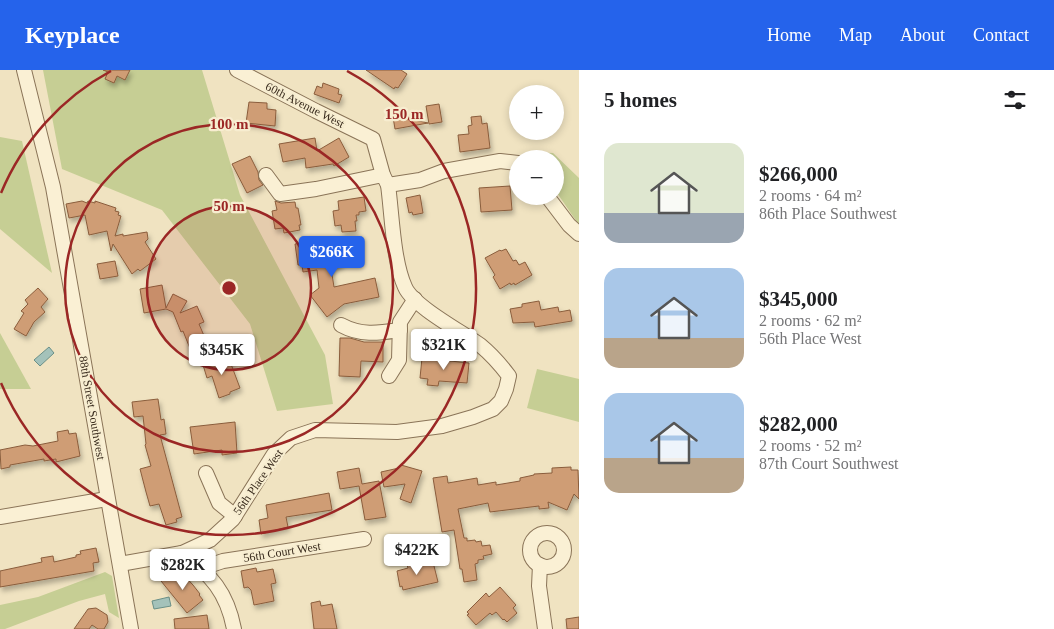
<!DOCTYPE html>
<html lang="en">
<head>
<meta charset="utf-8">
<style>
  body { margin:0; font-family:Georgia,serif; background:#f6f6f6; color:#202124; height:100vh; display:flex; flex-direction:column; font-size:19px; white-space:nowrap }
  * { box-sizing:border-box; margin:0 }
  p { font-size:16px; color:#757577 }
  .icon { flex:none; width:28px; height:28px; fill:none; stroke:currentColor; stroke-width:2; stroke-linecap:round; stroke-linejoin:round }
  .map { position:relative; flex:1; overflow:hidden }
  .sheet { display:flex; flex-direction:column; background:#fff; width:475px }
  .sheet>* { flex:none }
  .controls { position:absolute; left:509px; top:15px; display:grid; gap:10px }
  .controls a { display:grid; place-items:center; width:55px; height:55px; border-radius:50%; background:#fff; box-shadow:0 2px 8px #0003; font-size:25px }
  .price { position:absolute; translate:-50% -42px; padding:0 11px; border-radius:5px; background:#fff; color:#222; font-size:16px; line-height:32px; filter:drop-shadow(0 1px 2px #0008) }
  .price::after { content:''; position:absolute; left:50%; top:30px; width:15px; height:11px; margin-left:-8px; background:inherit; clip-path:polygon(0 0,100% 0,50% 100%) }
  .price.current { background:#2563eb; color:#fff }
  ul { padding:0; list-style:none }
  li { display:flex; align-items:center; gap:15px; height:125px; padding:0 25px }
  li span { display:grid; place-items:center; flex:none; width:140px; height:100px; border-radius:15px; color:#555 }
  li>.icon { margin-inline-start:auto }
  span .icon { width:60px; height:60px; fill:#fffc; stroke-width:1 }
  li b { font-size:21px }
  h2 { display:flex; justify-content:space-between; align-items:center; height:60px; padding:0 25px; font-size:21px }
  header { display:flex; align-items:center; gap:30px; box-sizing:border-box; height:70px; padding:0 25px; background:#2563eb; color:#fff }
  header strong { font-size:24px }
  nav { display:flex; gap:28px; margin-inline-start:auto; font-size:18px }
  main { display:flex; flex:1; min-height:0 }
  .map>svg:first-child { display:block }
</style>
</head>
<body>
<header>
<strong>Keyplace</strong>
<nav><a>Home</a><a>Map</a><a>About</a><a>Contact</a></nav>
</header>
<main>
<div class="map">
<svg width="579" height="559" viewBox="0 0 579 559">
  <defs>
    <filter id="shadow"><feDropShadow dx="2" dy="4" stdDeviation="2.5" flood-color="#0004"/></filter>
  </defs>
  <rect width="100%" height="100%" fill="#f0e3c1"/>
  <g fill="#c6ce94">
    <polygon points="43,0 202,0 240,125 325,285 333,334 277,341 250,254 162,140 62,99"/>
    <polygon points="0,67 22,71 52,203 0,159"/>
    <polygon points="529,82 553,83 579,108 579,155 555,120 555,89 534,89"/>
    <polygon points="0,263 31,319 0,319"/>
    <polygon points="537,299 579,309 579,352 527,338"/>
    <polygon points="105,502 112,506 119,548 109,542 105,524 79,531 5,559 0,559 0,535 38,527"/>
  </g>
  <g fill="#a4c2ba" stroke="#6a9088">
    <polygon points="49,277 54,283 40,296 34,290"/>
    <polygon points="169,527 171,536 154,539 152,531"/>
  </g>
  <g fill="#cf9d75" stroke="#8a5d3c" filter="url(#shadow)">
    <polygon points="103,0 130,0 125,10 117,6 114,13 105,9 108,2"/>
    <polygon points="366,0 401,0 407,4 398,18 395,17 394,19"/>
    <polygon points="323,13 339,19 338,24 342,25 339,33 314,24 317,16 322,18"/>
    <polygon points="249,32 267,33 267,39 276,40 275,56 246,53"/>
    <polygon points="439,34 442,52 429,54 426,36"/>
    <polygon points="404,45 405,48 428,53 395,59 393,47"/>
    <polygon points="481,46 482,54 487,53 490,78 460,82 458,65 469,64 468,56 472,55 471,47"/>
    <polygon points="315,68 317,81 339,68 349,87 334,96 333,94 306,98 305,88 283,92 279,74"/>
    <polygon points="250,86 258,102 259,110 263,115 247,123 232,94"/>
    <polygon points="510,116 512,140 481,142 479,118"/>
    <polygon points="420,125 423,143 413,145 412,142 409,143 406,128"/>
    <polygon points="364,127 366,141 359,142 359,145 356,145 357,151 355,151 356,161 342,162 341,155 335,156 333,141 339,140 338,131"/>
    <polygon points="82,131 87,133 88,131 95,133 95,131 116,138 115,141 119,142 118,145 121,146 115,166 123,164 123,166 147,162 148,169 145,172 156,189 140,201 138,199 132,204 113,174 111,181 107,161 89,165 85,145 69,148 66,134"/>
    <polygon points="275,131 281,133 295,132 296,138 298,138 301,155 299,155 300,160 284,163 283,158 275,159 272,141 277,140"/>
    <polygon points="312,171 313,177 338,172 342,193 340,194 340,196 331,198 334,217 375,208 379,227 344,234 327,247 310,225 319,218 317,200 303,202 302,195 298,195 295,174"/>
    <polygon points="506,179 513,191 516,190 519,195 525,192 532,205 515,215 514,213 511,215 510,213 500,219 493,207 495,205 485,188 500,180 501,181"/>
    <polygon points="115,191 118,206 100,209 97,194"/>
    <polygon points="162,215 166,238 173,224 187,231 180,243 197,236 204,252 199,254 208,275 191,281 183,261 181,262 173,242 166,239 144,243 140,219"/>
    <polygon points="38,218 48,229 41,237 45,242 34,252 26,266 14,259 24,243 21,241 28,234 25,230"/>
    <polygon points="539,231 541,240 558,237 559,242 570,240 572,251 535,257 534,252 513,253 510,239 522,237 522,234"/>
    <polygon points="340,268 350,268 364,272 383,272 383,292 361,291 360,307 339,306"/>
    <polygon points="228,286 240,318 230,322 230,324 219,328 212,306 207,308 203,295"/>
    <polygon points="422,288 469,293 467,313 439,311 438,316 427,315 428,309 420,308"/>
    <polygon points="158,329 161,350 164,349 166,364 160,365 182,447 176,449 177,452 166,455 159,434 150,436 146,422 140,399 151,396 145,375 146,374 143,346 134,347 132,332"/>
    <polygon points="235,352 237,383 222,385 222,380 194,384 190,357"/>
    <polygon points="68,360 69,364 76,363 80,386 56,392 56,389 44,391 44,389 10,395 10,397 1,399 0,380 25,375 33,376 58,371 57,362"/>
    <polygon points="401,395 422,401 411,433 400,429 405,414 384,417 381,402 399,398"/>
    <polygon points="571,397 571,400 578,400 579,429 574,424 567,440 548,432 549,438 539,439 539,436 490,442 488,433 458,439 464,468 467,468 467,471 475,470 476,472 481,471 482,476 490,475 492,484 483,486 484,489 478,490 478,493 475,494 477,510 464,512 462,499 460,499 454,460 442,462 433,408 447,406 448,413 477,408 478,415 496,412 496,415 520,411 520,408 534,405 534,404 552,403 552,398"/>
    <polygon points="359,398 362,414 379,411 386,447 365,450 359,416 340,419 337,402"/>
    <polygon points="329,423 332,440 286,447 288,457 261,464 259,450 268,448 266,435"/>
    <polygon points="96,478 99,492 93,493 94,501 0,517 0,501 42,492 41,488 53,486 54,492 76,487 76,485 81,484 80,481"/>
    <polygon points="433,492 438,512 403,520 402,516 400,517 397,501 408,498 407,495 417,493 418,495"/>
    <polygon points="256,498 257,502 273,499 276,513 271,514 274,531 254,535 251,520 248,517 244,518 241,501"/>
    <polygon points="178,502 182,503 193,515 200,524 199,525 203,530 187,543 161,511 171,503 174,504"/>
    <polygon points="500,517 516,535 513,538 517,543 507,552 504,549 503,550 496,542 492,545 490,543 476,555 467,545 469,544 467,542 486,523 489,527"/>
    <polygon points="320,531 321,536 332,534 337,559 314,559 311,533"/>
    <polygon points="96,538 107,545 108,552 104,559 98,559 92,555 89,559 74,559 88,539"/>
    <polygon points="207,545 209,559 175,559 174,549"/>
    <polygon points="579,547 579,559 567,559 566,549"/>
  </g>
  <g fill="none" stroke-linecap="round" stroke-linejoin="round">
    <g stroke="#8a7458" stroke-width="16">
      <g id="minor">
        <polyline points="24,0 53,117 131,559"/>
        <polyline points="266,105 280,124 316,119 383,105"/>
        <polyline points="388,115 420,110 444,101 500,91 518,93"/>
        <polyline points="547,126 569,155 579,164"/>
        <path d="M341,255C361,266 379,263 400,260"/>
        <polyline points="389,306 399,290 400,252 415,229"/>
        <polyline points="206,403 219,433 235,446"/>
        <polyline points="0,447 107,429"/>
        <circle cx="547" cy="480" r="17"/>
        <path d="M182,483C211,505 227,522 234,559"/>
        <path d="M120,494L182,483L210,470L233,449L274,384L291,368L315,360L397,362L442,356L473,347L493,339L501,331L506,319L509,306C500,294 491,284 480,275C462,262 413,236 405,217C393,191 392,144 388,115L383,105L373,69L316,41L237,0"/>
        <polyline points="540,495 539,516 545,559"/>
        <polyline points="202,498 223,491 364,469"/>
      </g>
    </g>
    <use href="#minor" stroke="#faf0d4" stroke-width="14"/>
  </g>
  <circle cx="229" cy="218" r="82" fill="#9b2725" fill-opacity=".12"/>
  <g fill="none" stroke="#9b2725" stroke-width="2.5">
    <circle cx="229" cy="218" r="82"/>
    <circle cx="229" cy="218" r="164"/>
    <path d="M1 123A247 247 0 0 1 111 1M347 1A247 247 0 1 1 1 313"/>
  </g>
  <g text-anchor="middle" stroke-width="4.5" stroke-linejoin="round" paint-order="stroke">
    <g font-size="12" fill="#392b1d" stroke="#f7edd0">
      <text transform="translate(305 35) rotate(27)" y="4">60th Avenue West</text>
      <text transform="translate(92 338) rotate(80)" y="4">88th Street Southwest</text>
      <text transform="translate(258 412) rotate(-55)" y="4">56th Place West</text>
      <text transform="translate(282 482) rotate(-9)" y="4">56th Court West</text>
    </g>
  </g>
  <circle cx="229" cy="218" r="8" fill="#9b2725" stroke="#f7edd0" stroke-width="2.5"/>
  <g font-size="15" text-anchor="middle" font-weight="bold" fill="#9b2725" stroke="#f7edd0" stroke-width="4.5" stroke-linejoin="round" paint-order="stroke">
    <text x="404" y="49">150 m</text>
    <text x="229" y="59">100 m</text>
    <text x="229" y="141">50 m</text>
  </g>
</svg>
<div class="controls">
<a>+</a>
<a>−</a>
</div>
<b class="price current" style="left:332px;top:208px">$266K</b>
<b class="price" style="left:444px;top:301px">$321K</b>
<b class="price" style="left:222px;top:306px">$345K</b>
<b class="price" style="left:417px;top:506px">$422K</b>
<b class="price" style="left:183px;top:521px">$282K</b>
</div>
<section class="sheet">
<h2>5 homes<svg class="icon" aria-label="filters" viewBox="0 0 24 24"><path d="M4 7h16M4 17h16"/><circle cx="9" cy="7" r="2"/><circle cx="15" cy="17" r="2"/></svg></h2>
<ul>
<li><span style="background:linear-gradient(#dfe7d0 70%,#9aa5b1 0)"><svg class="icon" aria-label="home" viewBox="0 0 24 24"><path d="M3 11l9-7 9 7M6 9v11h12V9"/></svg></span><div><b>$266,000</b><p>2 rooms · 64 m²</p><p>86th Place Southwest</p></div></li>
<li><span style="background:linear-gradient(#a9c7e8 70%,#b9a48a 0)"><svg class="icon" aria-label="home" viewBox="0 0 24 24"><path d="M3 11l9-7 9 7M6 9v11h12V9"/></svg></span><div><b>$345,000</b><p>2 rooms · 62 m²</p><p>56th Place West</p></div></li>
<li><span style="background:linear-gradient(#a9c7e8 65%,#b9a48a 0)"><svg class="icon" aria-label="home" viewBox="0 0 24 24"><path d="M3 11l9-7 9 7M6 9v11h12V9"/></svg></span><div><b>$282,000</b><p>2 rooms · 52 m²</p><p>87th Court Southwest</p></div></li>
</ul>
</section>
</main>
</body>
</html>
